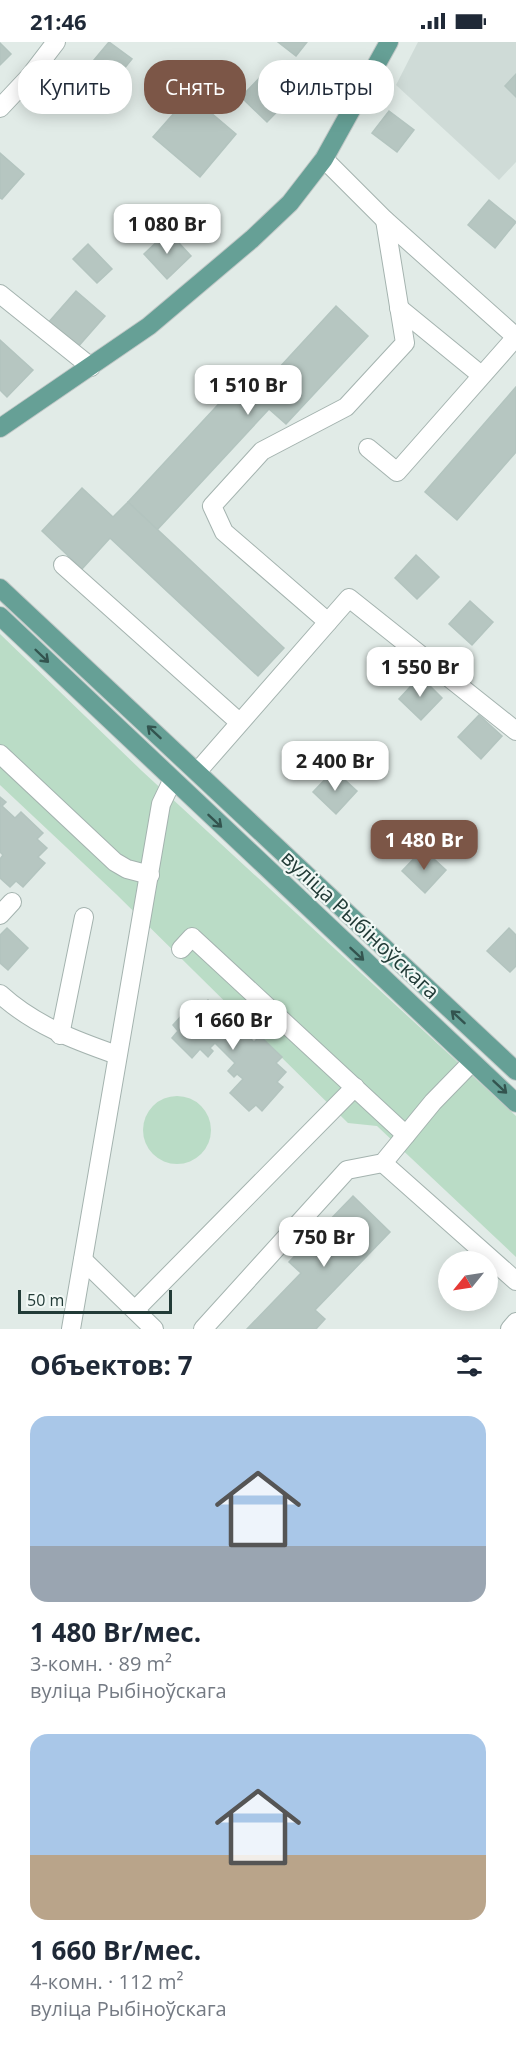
<!DOCTYPE html>
<html lang="ru">
<head>
<meta charset="utf-8">
<style>
  body { margin:0; font-family:"Open Sans",sans-serif; background:#f2f2f3; color:#1f2937; height:100vh; display:flex; flex-direction:column; font-size:22px; white-space:nowrap }
  * { box-sizing:border-box; margin:0 }
  p { font-size:20px; color:#747a83 }
  .icon { flex:none; width:33px; height:33px; fill:none; stroke:currentColor; stroke-width:2; stroke-linecap:round; stroke-linejoin:round }
  .map { position:relative; height:1287px; overflow:hidden }
  .sheet { display:flex; flex-direction:column; background:#fff; flex:1 }
  .sheet>* { flex:none }
  .guide { position:absolute; left:18px; top:18px; width:480px; height:54px; display:flex; gap:12px }
  .needle { width:39px; rotate:240deg }
  .tools { position:absolute; left:438px; top:1209px; display:grid; gap:12px }
  .tools a { display:grid; place-items:center; width:60px; height:60px; border-radius:50%; background:#fff; box-shadow:0 3px 15px #0003; font-size:30px }
  .scale { position:absolute; left:18px; bottom:15px; width:154px; box-sizing:border-box; padding-left:6px; border:3px solid #223b37; border-top:0; font-size:16px; line-height:21px; white-space:nowrap; color:#223b37; -webkit-text-stroke:4px #f1f8f5; paint-order:stroke }
  .price { position:absolute; translate:-50% -51px; padding:0 14px; border-radius:12px; background:#fff; color:#222; font-size:20px; line-height:39px; filter:drop-shadow(0 2px 3px #0008) }
  .price::after { content:''; position:absolute; left:50%; top:36px; width:18px; height:14px; margin-left:-9px; background:inherit; clip-path:polygon(0 0,100% 0,50% 100%) }
  .price.active { background:#7c5647; color:#fff }
  ul { padding:0; list-style:none }
  li { display:grid; align-content:center; gap:12px; height:318px; padding:0 30px }
  li span { display:grid; place-items:center; height:186px; border-radius:18px; color:#555 }
  li>.icon { margin-inline-start:auto }
  span .icon { width:108px; height:108px; fill:#fffc; stroke-width:1 }
  li b { font-size:26px }
  h2 { display:flex; justify-content:space-between; align-items:center; height:72px; padding:0 30px; font-size:26px }
  .chip { padding:0 21px; border-radius:24px; background:#fff; box-shadow:0 3px 15px #0003; font-size:21px; line-height:54px }
  .chip.active { background:#7c5647; color:#fff }
  .status { display:flex; justify-content:space-between; align-items:center; height:42px; padding:0 30px; background:#fff; direction:ltr }
  .status svg { height:16px; fill:currentColor }
  .map>svg:first-child { display:block }
</style>
</head>
<body>
<div class="status"><b>21:46</b><svg viewBox="0 0 49 12"><path d="M0 12V9h3v3zM5 12V6h3v6zM10 12V3h3v9zM15 12V0h3v12zM26 1h20v11H26zM47 4h2v5h-2z"/></svg></div>
<div class="map">
<svg width="516" height="1287" viewBox="0 0 516 1287">
  <rect width="100%" height="100%" fill="#e1ebe7"/>
  <polygon fill="#cfdbd7" points="418,0 516,0 516,120 499,138 396,43"/>
  <g fill="#badcc6">
    <polygon points="0,592 142,729 516,1074 516,1215 377,1084 348,1081 116,852 0,743"/>
    <circle cx="177" cy="1088" r="34"/>
  </g>
  <g fill="#b6c6c1" stroke="#b3c4bf" stroke-width="1.5">
    <polygon points="109,0 132,17 106,49 84,30"/>
    <polygon points="278,0 307,0 296,14"/>
    <polygon points="0,1 11,12 0,23"/>
    <polygon points="270,25 296,50 267,80 241,55"/>
    <polygon points="516,32 516,55 505,44"/>
    <polygon points="190,53 236,92 200,135 153,95"/>
    <polygon points="389,69 414,88 397,110 372,91"/>
    <polygon points="0,111 24,132 2,157 0,156"/>
    <polygon points="489,158 516,180 495,206 468,183"/>
    <polygon points="168,189 191,214 167,237 144,212"/>
    <polygon points="88,202 112,227 97,241 73,217"/>
    <polygon points="76,249 105,274 77,306 48,281"/>
    <polygon points="336,264 368,294 286,382 269,367 157,488 128,460 239,340 254,353"/>
    <polygon points="0,298 33,328 7,355 0,348"/>
    <polygon points="516,345 516,410 457,478 425,450"/>
    <polygon points="82,446 113,475 128,460 284,606 258,634 110,496 82,527 42,489"/>
    <polygon points="416,513 439,535 417,557 395,536"/>
    <polygon points="470,559 493,580 472,603 449,582"/>
    <polygon points="420,634 442,656 421,678 399,657"/>
    <polygon points="479,673 502,694 481,717 458,695"/>
    <polygon points="334,728 357,749 336,772 313,750"/>
    <polygon points="0,755 6,760 2,764 15,776 21,770 43,791 37,797 47,806 38,815 45,821 23,845 16,839 10,845 0,836 0,817 3,813 0,810"/>
    <polygon points="423,807 446,828 425,851 402,829"/>
    <polygon points="7,886 28,906 8,928 0,921 0,893"/>
    <polygon points="509,886 516,893 516,924 510,930 487,909"/>
    <polygon points="208,958 217,966 223,960 246,982 241,987 254,1000 260,994 282,1015 276,1021 286,1030 277,1040 283,1045 262,1069 256,1063 249,1069 230,1051 243,1037 237,1032 234,1035 228,1029 235,1021 215,1001 210,1006 213,1009 208,1015 200,1007 192,1016 172,996 178,989 173,983 193,961 200,967"/>
    <polygon points="353,1154 390,1190 315,1268 325,1277 316,1287 247,1287 301,1231 289,1220"/>
  </g>
  <g fill="none" stroke-linecap="round" stroke-linejoin="round">
    <g stroke="#a4b3af" stroke-width="20">
      <g id="minor">
        <polyline points="0,66 30,34 56,0"/>
        <polyline points="324,117 385,178 516,295"/>
        <polyline points="0,252 91,325"/>
        <polyline points="399,266 481,333"/>
        <polyline points="368,406 397,430 516,295"/>
        <polyline points="63,523 239,680"/>
        <polyline points="328,580 224,490 212,464 262,409 346,365 405,301 385,178"/>
        <polyline points="0,712 115,820 127,827 150,833"/>
        <polyline points="197,730 349,556 516,689"/>
        <polyline points="0,873 12,860"/>
        <polyline points="181,907 192,895 406,1093"/>
        <path d="M0,952C34,983 74,998 117,1013"/>
        <polyline points="60,993 84,875"/>
        <polyline points="383,1121 516,1239"/>
        <polyline points="83,1218 154,1287"/>
        <polyline points="135,1268 355,1045"/>
        <polyline points="71,1287 161,762 172,739"/>
        <polyline points="203,1287 347,1128 383,1121 433,1060 472,1020"/>
        <polyline points="510,1287 516,1280"/>
      </g>
    </g>
    <g stroke="#c1c8c7" stroke-width="20">
      <g id="major">
        <polyline points="0,386 149,284 252,197 290,161 324,117 389,0"/>
        <polyline points="0,546 516,1029"/>
        <polyline points="0,574 516,1061"/>
      </g>
    </g>
    <use href="#minor" stroke="#fff" stroke-width="18"/>
    <use href="#major" stroke="#66a096" stroke-width="18"/>
  </g>
  <defs><path id="oneway-shaft" d="M-6 0H5M1.5-3L5.5 0L1.5 3" fill="none" stroke-width="1.6" stroke-linecap="round" stroke-linejoin="round" transform="scale(1.5)"/></defs>
  <g stroke="#33544f">
    <use href="#oneway-shaft" transform="translate(42 614) rotate(44)"/>
    <use href="#oneway-shaft" transform="translate(154 690) rotate(-137)"/>
    <use href="#oneway-shaft" transform="translate(215 779) rotate(43)"/>
    <use href="#oneway-shaft" transform="translate(357 912) rotate(43)"/>
    <use href="#oneway-shaft" transform="translate(458 975) rotate(-137)"/>
    <use href="#oneway-shaft" transform="translate(500 1045) rotate(43)"/>
  </g>
  <g text-anchor="middle" stroke-width="4.5" stroke-linejoin="round" paint-order="stroke">
    <g font-size="21" fill="#223b37" stroke="#f1f8f5">
      <text transform="translate(360 883) rotate(43)" y="7">вуліца Рыбіноўскага</text>
    </g>
  </g>
</svg>
<div class="tools">
<a><svg class="needle" viewBox="-14 -14 28 28"><path d="M0-13l5 13h-10z" fill="#e53935"/><path d="M0 13l5-13h-10z" fill="#747a83"/></svg></a>
</div>
<div class="scale">50 m</div>
<b class="price" style="left:167px;top:213px">1 080 Br</b>
<b class="price" style="left:248px;top:374px">1 510 Br</b>
<b class="price" style="left:420px;top:656px">1 550 Br</b>
<b class="price" style="left:335px;top:750px">2 400 Br</b>
<b class="price active" style="left:424px;top:829px">1 480 Br</b>
<b class="price" style="left:233px;top:1009px">1 660 Br</b>
<b class="price" style="left:324px;top:1226px">750 Br</b>
<div class="guide">
<a class="chip">Купить</a>
<a class="chip active">Снять</a>
<a class="chip">Фильтры</a>
</div>
</div>
<section class="sheet">
<h2>Объектов: 7<svg class="icon" aria-label="filters" viewBox="0 0 24 24"><path d="M4 7h16M4 17h16"/><circle cx="9" cy="7" r="2"/><circle cx="15" cy="17" r="2"/></svg></h2>
<ul>
<li><span style="background:linear-gradient(#a9c7e8 70%,#9aa5b1 0)"><svg class="icon" aria-label="home" viewBox="0 0 24 24"><path d="M3 11l9-7 9 7M6 9v11h12V9"/></svg></span><div><b>1 480 Br/мес.</b><p>3-комн. · 89 m²</p><p>вуліца Рыбіноўскага</p></div></li>
<li><span style="background:linear-gradient(#a9c7e8 65%,#b9a48a 0)"><svg class="icon" aria-label="home" viewBox="0 0 24 24"><path d="M3 11l9-7 9 7M6 9v11h12V9"/></svg></span><div><b>1 660 Br/мес.</b><p>4-комн. · 112 m²</p><p>вуліца Рыбіноўскага</p></div></li>
</ul>
</section>
</body>
</html>
